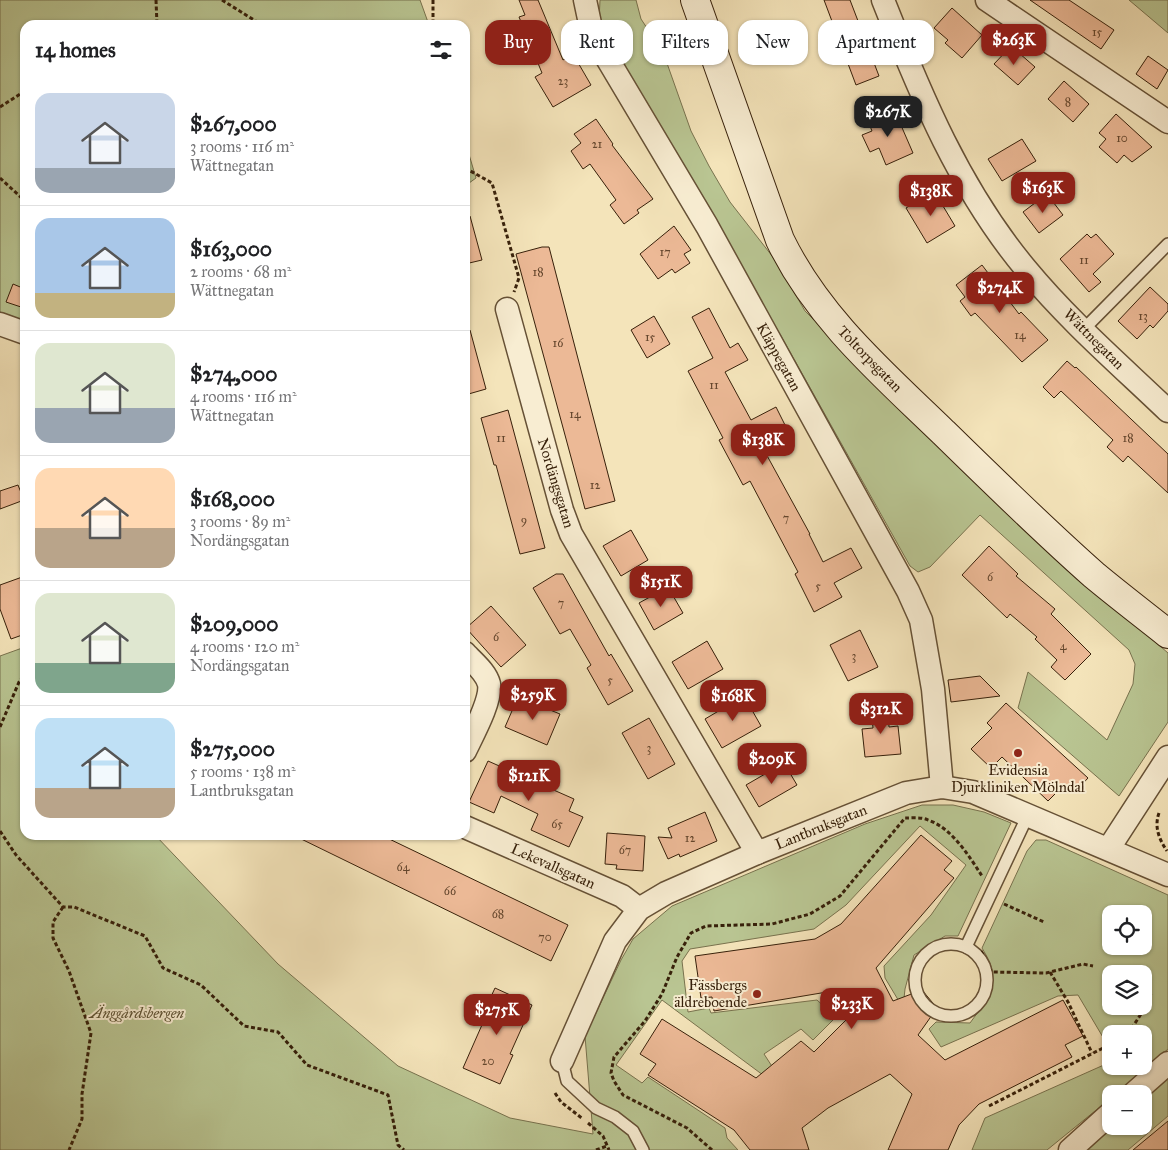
<!DOCTYPE html>
<html lang="en">
<head>
<meta charset="utf-8">
<style>
  body { margin:0; font-family:"IM FELL Great Primer",serif; background:#f2f2f2; color:#202124; height:100vh; display:flex; flex-direction:column; font-size:19px; white-space:nowrap }
  * { box-sizing:border-box; margin:0 }
  p { font-size:16px; color:#757577 }
  .icon { flex:none; width:28px; height:28px; fill:none; stroke:currentColor; stroke-width:2; stroke-linecap:round; stroke-linejoin:round }
  .map { position:relative; flex:1; overflow:hidden }
  .panel { position:absolute; left:20px; top:20px; width:450px; height:820px; display:flex; flex-direction:column; background:#fff; border-radius:15px; box-shadow:0 1px 4px #0004 }
  .panel>* { flex:none }
  .guide { position:absolute; left:485px; top:20px; width:475px; height:45px; display:flex; gap:10px }
  .controls { position:absolute; left:1102px; top:905px; display:grid; gap:10px }
  .controls a { display:grid; place-items:center; width:50px; height:50px; border-radius:10px; background:#fff; box-shadow:0 1px 4px #0004; font-size:25px }
  .price { position:absolute; translate:-50% -42px; padding:0 11px; border-radius:10px; background:#8f2418; color:#fff; font-size:16px; line-height:32px; filter:drop-shadow(0 1px 2px #0008) }
  .price::after { content:''; position:absolute; left:50%; top:30px; width:15px; height:11px; margin-left:-8px; background:inherit; clip-path:polygon(0 0,100% 0,50% 100%) }
  .price.current { background:#222; color:#fff }
  ul { padding:0; list-style:none }
  li { display:flex; align-items:center; gap:15px; height:125px; padding:0 15px }
  li+li { border-top:1px solid #e0e0e0 }
  li span { display:grid; place-items:center; flex:none; width:140px; height:100px; border-radius:15px; color:#555 }
  li>.icon { margin-inline-start:auto }
  span .icon { width:60px; height:60px; fill:#fffc; stroke-width:1 }
  li b { font-size:21px }
  h2 { display:flex; justify-content:space-between; align-items:center; height:60px; padding:0 15px; font-size:21px }
  .pill { padding:0 18px; border-radius:15px; background:#fff; box-shadow:0 1px 4px #0004; font-size:18px; line-height:45px }
  .pill.current { background:#8f2418; color:#fff }
  .map>svg:first-child { display:block }
</style>
</head>
<body>
<div class="map">
<svg width="1168" height="1150" viewBox="0 0 1168 1150">
  <rect width="100%" height="100%" fill="#f4e4ba"/>
  <filter id="stains"><feTurbulence type="fractalNoise" baseFrequency=".004" numOctaves="4"/><feColorMatrix values="0 0 0 0 .2 0 0 0 0 .09 0 0 0 0 .02 0 0 0 .5 -.17"/></filter>
  <radialGradient id="worn" r=".72"><stop offset=".6" stop-color="#630" stop-opacity="0"/><stop offset="1" stop-color="#630" stop-opacity=".3"/></radialGradient>
  <g fill="#b9c592" stroke="#78724e" fill-rule="evenodd">
    <polygon points="0,0 420,0 429,25 25,25 25,321 0,312"/>
    <polygon points="600,0 636,0 641,19 663,52 691,131 709,166 730,202 776,261 805,311 947,453 1041,542 1168,653 1168,722 1119,796 1018,708 1028,672 1107,740 1133,684 1135,664 1129,650 980,515 930,567 918,572 910,566 781,336 608,42 599,22"/>
    <polygon points="1129,0 1168,0 1168,33"/>
    <polygon points="465,141 476,178 465,186"/>
    <polygon points="25,647 25,835 155,835 278,964 398,1066 510,1118 593,1134 585,1036 621,960 633,939 672,906 865,824 922,805 953,805 984,812 1011,823 958,936 945,936 914,955 905,989 903,1008 885,978 884,966 931,915 966,865 920,826 846,905 814,929 690,949 682,961 688,1012 709,1008 711,1013 817,1000 836,1017 813,1040 801,1029 764,1054 777,1074 771,1081 662,1000 616,1065 642,1083 648,1077 725,1128 727,1138 738,1150 0,1150 0,656"/>
    <path d="M1036,840H1046L1168,895V1049L1116,1094H1111V1098L1047,1150H972L985,1118L1106,1064L1104,1039L1078,995L1058,996L941,1047L929,1029L936,1022L970,1023C991,994 1003,982 982,948L1027,851ZM1111,914H1144V946H1111ZM1111,974H1144V1006H1111ZM1111,1034H1144V1066H1111Z"/>
    <polygon points="1168,1077 1168,1116 1128,1150 1085,1150 1112,1126 1144,1126 1144,1098"/>
  </g>
  <g fill="#ecb996" stroke="#37200a">
    <polygon points="519,0 538,0 563,60 573,54 591,85 553,107 535,77 542,73 519,17 525,15"/>
    <polygon points="824,0 850,0 879,76 856,85"/>
    <polygon points="1030,0 1069,0 1114,30 1101,49"/>
    <polygon points="952,8 982,35 962,58 945,43 948,40 934,28"/>
    <polygon points="1011,46 1035,67 1018,85 994,64"/>
    <polygon points="1148,56 1168,70 1157,89 1136,74"/>
    <polygon points="1064,81 1089,104 1073,122 1048,99"/>
    <polygon points="892,111 898,125 900,123 913,153 886,165 879,148 870,152 862,135 872,131 868,121"/>
    <polygon points="1116,114 1152,147 1132,162 1124,155 1117,163 1099,147 1106,139 1099,133"/>
    <polygon points="596,119 613,144 612,145 653,199 637,210 639,213 624,224 610,205 616,200 590,164 583,169 571,151 581,143 574,134"/>
    <polygon points="1022,139 1036,161 1002,181 988,159"/>
    <polygon points="934,191 955,226 927,243 906,208"/>
    <polygon points="1047,194 1063,215 1039,233 1023,212"/>
    <polygon points="470,216 482,260 465,264 465,217"/>
    <polygon points="674,226 691,250 684,254 690,263 675,273 672,269 658,279 640,254"/>
    <polygon points="1087,234 1091,238 1096,234 1114,254 1093,274 1101,282 1089,292 1060,259"/>
    <polygon points="542,247 549,247 615,501 585,509 516,254"/>
    <polygon points="982,265 1019,314 1021,312 1048,340 1022,362 975,313 971,316 960,301 965,297 956,285"/>
    <polygon points="13,284 25,289 21,307 6,302"/>
    <polygon points="1150,287 1168,304 1168,311 1153,328 1150,325 1137,339 1118,321"/>
    <polygon points="709,308 730,348 738,343 748,360 725,372 751,420 776,407 786,427 759,441 810,534 809,534 823,562 851,548 862,568 834,583 842,597 814,612 795,574 798,572 750,481 743,485 719,440 723,438 688,371 713,358 692,317"/>
    <polygon points="654,316 670,344 647,358 631,330"/>
    <polygon points="470,330 486,389 465,395 465,331"/>
    <polygon points="1067,361 1075,368 1076,367 1168,454 1168,493 1128,456 1123,462 1107,447 1113,440 1061,391 1054,398 1043,387"/>
    <polygon points="508,410 545,548 520,554 496,465 494,465 481,418"/>
    <polygon points="18,485 24,500 0,509 0,491"/>
    <polygon points="631,530 648,560 621,576 603,546"/>
    <polygon points="989,546 1018,574 1016,576 1055,609 1051,614 1091,654 1065,680 1051,667 1057,660 1035,639 1037,637 1010,614 1007,618 962,575"/>
    <polygon points="556,574 563,574 609,656 611,654 633,691 608,705 587,668 591,665 570,629 560,634 533,588"/>
    <polygon points="25,576 25,634 11,639 0,609 0,585"/>
    <polygon points="668,587 683,613 654,630 639,603"/>
    <polygon points="491,606 526,645 501,667 466,628"/>
    <polygon points="860,630 878,667 848,681 830,645"/>
    <polygon points="707,641 723,669 688,689 672,662"/>
    <polygon points="980,676 1000,696 951,702 948,680"/>
    <polygon points="744,696 761,726 722,748 705,719"/>
    <polygon points="518,697 560,714 547,745 505,727"/>
    <polygon points="1006,703 1088,778 1074,793 1065,784 1048,801 1002,757 991,768 971,749 992,728 987,723"/>
    <polygon points="888,705 889,727 898,726 901,754 865,757 862,729 873,728 871,706"/>
    <polygon points="649,718 675,764 648,779 622,733"/>
    <polygon points="488,761 574,799 569,811 583,817 569,847 531,830 538,814 501,796 494,813 469,802"/>
    <polygon points="784,763 797,785 759,807 746,785"/>
    <polygon points="705,812 717,841 680,857 679,854 668,859 658,837 672,838 668,828"/>
    <polygon points="607,833 645,836 643,871 616,869 617,865 605,864"/>
    <polygon points="293,835 381,835 568,925 551,961"/>
    <polygon points="921,835 952,861 944,870 954,878 876,968 893,1001 922,990 937,1008 918,1035 945,1060 1063,1000 1083,1036 1065,1045 1072,1057 979,1104 959,1125 948,1150 888,1150 912,1094 890,1074 828,1108 802,1128 809,1150 750,1150 734,1130 648,1075 656,1064 640,1054 662,1019 756,1078 801,1041 814,1052 848,1018 833,991 714,1011 712,997 701,998 695,956 815,939 841,924"/>
    <polygon points="495,988 532,1005 510,1054 513,1055 500,1084 463,1068 485,1018 482,1016"/>
    <polygon points="1168,1121 1168,1150 1133,1150"/>
  </g>
  <g fill="none" stroke-linecap="round" stroke-linejoin="round">
    <g stroke="#665136" stroke-width="14">
      <g id="lane">
        <polyline points="1083,330 1168,244"/>
        <circle cx="951" cy="980" r="36"/>
        <polyline points="966,947 1028,815"/>
        <polyline points="562,1061 567,1081 596,1108 615,1117 633,1131 643,1150"/>
      </g>
    </g>
    <g stroke="#665136" stroke-width="25">
      <g id="street">
        <polyline points="585,0 592,33 707,226 908,591 921,620 933,689 942,787"/>
        <path d="M883,0C921,96 960,190 1026,269C1069,321 1120,365 1168,411"/>
        <polyline points="987,0 1168,122"/>
        <polyline points="507,309 562,510 571,534 757,853"/>
        <polyline points="0,324 25,333"/>
        <path d="M465,653C473,662 486,672 489,684C492,700 472,736 465,751"/>
        <polyline points="465,827 622,896 639,909"/>
        <polyline points="1109,848 1168,757"/>
        <polyline points="562,1061 615,941 639,909 666,893 757,853 906,793 942,787 973,792 1168,875"/>
        <polyline points="1133,1094 1168,1063"/>
        <polyline points="1070,1150 1111,1113"/>
      </g>
    </g>
    <g stroke="#37200a" stroke-width="30">
      <path id="secondary" d="M695,0L780,240C818,318 881,372 943,432C992,480 1042,529 1094,575C1118,595 1143,614 1168,634"/>
    </g>
    <g stroke="#37200a" stroke-width="3" stroke-dasharray="4 2.5" stroke-linecap="butt">
      <polyline points="156,0 157,25"/>
      <polyline points="222,0 262,25"/>
      <polyline points="433,0 433,25"/>
      <polyline points="0,107 25,91"/>
      <polyline points="465,168 492,183 519,278 514,292"/>
      <polyline points="0,178 25,201"/>
      <polyline points="0,727 19,682 25,674"/>
      <path d="M1159,813C1154,827 1159,839 1167,851"/>
      <polyline points="0,831 16,855 63,907 74,907 145,936 163,968 201,985 244,1026 278,1032 307,1065 388,1095 398,1145 404,1150"/>
      <polyline points="1004,904 1044,922"/>
      <polyline points="63,907 53,922 53,938 69,971 91,1033 82,1094 82,1119 69,1150"/>
      <polyline points="981,951 991,972 1046,973 1083,964 1093,966"/>
      <polyline points="1050,972 1068,1002 1092,1053"/>
      <polyline points="1128,1034 1141,1014 1151,994"/>
      <polyline points="555,1093 561,1102 583,1119"/>
      <polyline points="989,1106 1111,1044"/>
      <polyline points="588,1123 603,1136 609,1150"/>
      <polyline points="596,1150 607,1146"/>
      <path d="M712,1150L687,1128L623,1095L614,1081L611,1073L614,1057L645,1021L662,994L677,957L691,933L706,926L772,924L810,914L840,896L905,818C912,818 922,817 928,820C952,828 969,856 982,876"/>
    </g>
    <use href="#lane" stroke="#f8edd2" stroke-width="11"/>
    <use href="#street" stroke="#f8edd2" stroke-width="22"/>
    <use href="#secondary" stroke="#f8edd2" stroke-width="28"/>
  </g>
  <g fill="#8f2418" stroke="#f8edd2" stroke-width="2">
    <circle cx="1018" cy="753" r="5"/>
    <circle cx="757" cy="994" r="5"/>
  </g>
  <g text-anchor="middle" stroke-width="4" stroke-linejoin="round" paint-order="stroke">
    <g font-size="12" fill="#64462d">
      <text x="1097" y="36">15</text>
      <text x="563" y="85">23</text>
      <text x="1068" y="106">8</text>
      <text x="1122" y="142">10</text>
      <text x="597" y="148">21</text>
      <text x="665" y="256">17</text>
      <text x="1084" y="264">11</text>
      <text x="538" y="276">18</text>
      <text x="1143" y="320">13</text>
      <text x="1020" y="339">14</text>
      <text x="650" y="341">15</text>
      <text x="558" y="347">16</text>
      <text x="714" y="389">11</text>
      <text x="575" y="418">14</text>
      <text x="501" y="442">11</text>
      <text x="1128" y="442">18</text>
      <text x="595" y="489">12</text>
      <text x="786" y="522">7</text>
      <text x="524" y="524">9</text>
      <text x="990" y="581">6</text>
      <text x="818" y="590">5</text>
      <text x="561" y="607">7</text>
      <text x="496" y="641">6</text>
      <text x="1063" y="650">4</text>
      <text x="854" y="660">3</text>
      <text x="610" y="684">5</text>
      <text x="649" y="752">3</text>
      <text x="557" y="828">65</text>
      <text x="690" y="842">12</text>
      <text x="625" y="854">67</text>
      <text x="403" y="871">64</text>
      <text x="450" y="895">66</text>
      <text x="498" y="918">68</text>
      <text x="545" y="941">70</text>
      <text x="488" y="1065">20</text>
    </g>
    <g font-size="15" fill="#37200a" stroke="#f8edd2">
      <text transform="translate(1094 339) rotate(45)" y="5">Wättnegatan</text>
      <text transform="translate(779 357) rotate(61)" y="5">Kläppegatan</text>
      <text transform="translate(870 359) rotate(46)" y="5">Toltorpsgatan</text>
      <text transform="translate(556 483) rotate(73)" y="5">Nordängsgatan</text>
      <text transform="translate(821 827) rotate(-22)" y="5">Lantbruksgatan</text>
      <text transform="translate(553 866) rotate(24)" y="5">Lekevallsgatan</text>
    </g>
    <g font-size="15" fill="#37200a" stroke="#f8edd2">
      <text x="1018" y="775">Evidensia<tspan x="1018" dy="17">Djurkliniken Mölndal</tspan></text>
      <text x="747" y="990" text-anchor="end">Fässbergs<tspan x="747" dy="17">äldreboende</tspan></text>
    </g>
    <g font-size="15" font-style="italic" fill="#5e5233" stroke="#f8edd2">
      <text x="137" y="1018">Änggårdsbergen</text>
    </g>
  </g>
  <rect width="100%" height="100%" filter="url(#stains)"/>
  <rect width="100%" height="100%" fill="url(#worn)"/>
</svg>
<div class="controls">
<a><svg class="icon" aria-label="locate" viewBox="0 0 24 24"><circle cx="12" cy="12" r="6"/><path d="M12 2v4M12 18v4M2 12h4M18 12h4"/></svg></a>
<a><svg class="icon" aria-label="layers" viewBox="0 0 24 24"><path d="M12 4l9 5-9 5-9-5zM3 14l9 5 9-5"/></svg></a>
<a>+</a>
<a>−</a>
</div>
<b class="price" style="left:1014px;top:66px">$263K</b>
<b class="price current" style="left:888px;top:138px">$267K</b>
<b class="price" style="left:1043px;top:214px">$163K</b>
<b class="price" style="left:931px;top:217px">$138K</b>
<b class="price" style="left:1000px;top:314px">$274K</b>
<b class="price" style="left:763px;top:466px">$138K</b>
<b class="price" style="left:661px;top:608px">$151K</b>
<b class="price" style="left:533px;top:721px">$259K</b>
<b class="price" style="left:733px;top:722px">$168K</b>
<b class="price" style="left:881px;top:735px">$312K</b>
<b class="price" style="left:772px;top:785px">$209K</b>
<b class="price" style="left:529px;top:802px">$121K</b>
<b class="price" style="left:852px;top:1030px">$233K</b>
<b class="price" style="left:497px;top:1036px">$275K</b>
<div class="guide">
<a class="pill current">Buy</a>
<a class="pill">Rent</a>
<a class="pill">Filters</a>
<a class="pill">New</a>
<a class="pill">Apartment</a>
</div>
<section class="panel">
<h2>14 homes<svg class="icon" aria-label="filters" viewBox="0 0 24 24"><path d="M4 7h16M4 17h16"/><circle cx="9" cy="7" r="2"/><circle cx="15" cy="17" r="2"/></svg></h2>
<ul>
<li><span style="background:linear-gradient(#c9d6e8 75%,#9aa5b1 0)"><svg class="icon" aria-label="home" viewBox="0 0 24 24"><path d="M3 11l9-7 9 7M6 9v11h12V9"/></svg></span><div><b>$267,000</b><p>3 rooms · 116 m²</p><p>Wättnegatan</p></div></li>
<li><span style="background:linear-gradient(#a9c7e8 75%,#c2b280 0)"><svg class="icon" aria-label="home" viewBox="0 0 24 24"><path d="M3 11l9-7 9 7M6 9v11h12V9"/></svg></span><div><b>$163,000</b><p>2 rooms · 68 m²</p><p>Wättnegatan</p></div></li>
<li><span style="background:linear-gradient(#dfe7d0 65%,#9aa5b1 0)"><svg class="icon" aria-label="home" viewBox="0 0 24 24"><path d="M3 11l9-7 9 7M6 9v11h12V9"/></svg></span><div><b>$274,000</b><p>4 rooms · 116 m²</p><p>Wättnegatan</p></div></li>
<li><span style="background:linear-gradient(#ffd9b3 60%,#b9a48a 0)"><svg class="icon" aria-label="home" viewBox="0 0 24 24"><path d="M3 11l9-7 9 7M6 9v11h12V9"/></svg></span><div><b>$168,000</b><p>3 rooms · 89 m²</p><p>Nordängsgatan</p></div></li>
<li><span style="background:linear-gradient(#dfe7d0 70%,#7fa58c 0)"><svg class="icon" aria-label="home" viewBox="0 0 24 24"><path d="M3 11l9-7 9 7M6 9v11h12V9"/></svg></span><div><b>$209,000</b><p>4 rooms · 120 m²</p><p>Nordängsgatan</p></div></li>
<li><span style="background:linear-gradient(#bfe0f5 70%,#b9a48a 0)"><svg class="icon" aria-label="home" viewBox="0 0 24 24"><path d="M3 11l9-7 9 7M6 9v11h12V9"/></svg></span><div><b>$275,000</b><p>5 rooms · 138 m²</p><p>Lantbruksgatan</p></div></li>
</ul>
</section>
</div>
</body>
</html>
